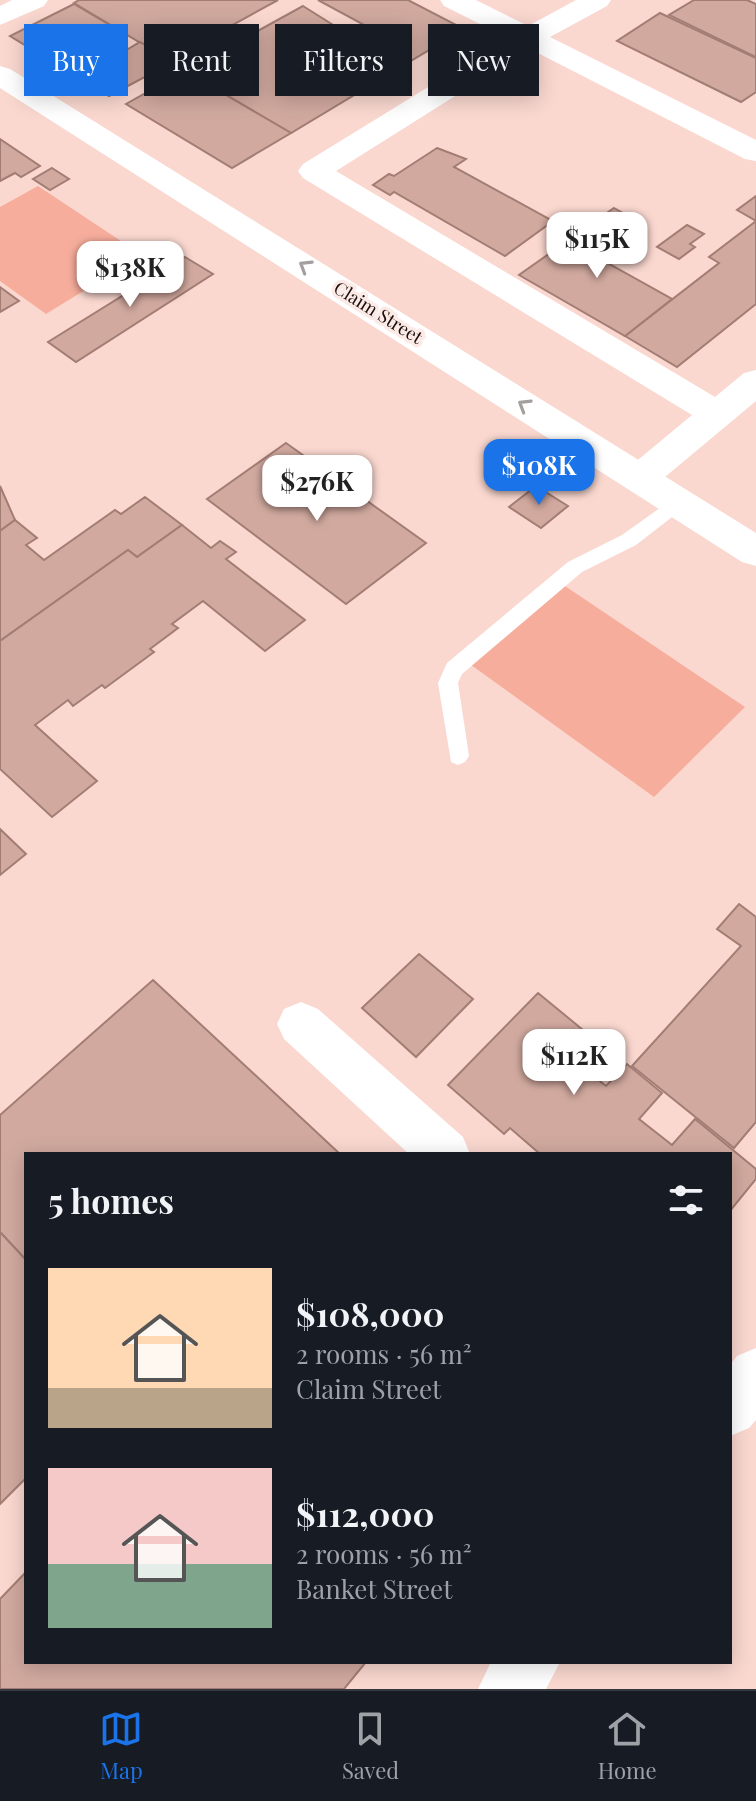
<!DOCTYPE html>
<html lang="en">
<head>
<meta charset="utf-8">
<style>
  body { margin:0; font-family:"Playfair Display",serif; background:#20242c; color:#f1f3f6; height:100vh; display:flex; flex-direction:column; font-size:30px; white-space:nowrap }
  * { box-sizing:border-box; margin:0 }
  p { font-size:26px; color:#9ea1a6 }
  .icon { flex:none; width:44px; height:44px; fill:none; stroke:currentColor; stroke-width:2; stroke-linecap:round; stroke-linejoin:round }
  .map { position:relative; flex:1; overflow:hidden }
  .sheet { position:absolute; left:24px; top:1152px; width:708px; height:512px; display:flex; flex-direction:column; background:#171b24; border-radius:0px; box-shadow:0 4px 20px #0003 }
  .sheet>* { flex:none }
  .guide { position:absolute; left:24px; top:24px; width:708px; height:72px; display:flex; gap:16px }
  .price { position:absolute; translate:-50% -68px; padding:0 18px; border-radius:16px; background:#fff; color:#222; font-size:26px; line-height:52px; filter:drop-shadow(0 2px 4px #0008) }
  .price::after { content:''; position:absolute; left:50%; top:48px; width:24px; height:18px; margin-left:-12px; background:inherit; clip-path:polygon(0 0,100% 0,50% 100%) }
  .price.current { background:#1a73e8; color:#fff }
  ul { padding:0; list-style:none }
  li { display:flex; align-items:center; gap:24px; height:200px; padding:0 24px }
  li span { display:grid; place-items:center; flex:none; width:224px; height:160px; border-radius:0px; color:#555 }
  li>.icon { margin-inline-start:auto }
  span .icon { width:96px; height:96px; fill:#fffc; stroke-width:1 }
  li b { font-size:34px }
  h2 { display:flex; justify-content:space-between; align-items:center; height:96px; padding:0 24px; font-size:34px }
  .chip { padding:0 28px; border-radius:0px; background:#171b24; box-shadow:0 4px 20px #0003; font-size:28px; line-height:72px }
  .chip.current { background:#1a73e8; color:#fff }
  .tab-bar { display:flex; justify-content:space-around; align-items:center; height:112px; border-top:2px solid #363941; background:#171b24; font-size:22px; color:#9ea1a6 }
  .tab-bar a { display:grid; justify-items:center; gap:4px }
  .tab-bar .current { color:#1a73e8 }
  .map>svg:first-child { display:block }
</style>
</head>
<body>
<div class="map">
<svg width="756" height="1689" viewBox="0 0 756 1689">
  <rect width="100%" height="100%" fill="#fad8d0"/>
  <g fill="#f7ad9c">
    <polygon points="38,186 142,255 46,314 0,281 0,207"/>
    <polygon points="559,582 745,707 654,797 467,662"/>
  </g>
  <g fill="#d1a99f" stroke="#a37d74" stroke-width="2">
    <polygon points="79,0 278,0 169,60 74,3"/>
    <polygon points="318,0 408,0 464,29 409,62 370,41 381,34"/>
    <polygon points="694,0 747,0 756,4 756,57 669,15"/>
    <polygon points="74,4 108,24 96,30 128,49 140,42 173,62 109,96 10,36"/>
    <polygon points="303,6 354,38 359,35 409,62 291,133 185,71"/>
    <polygon points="660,13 756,58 756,92 741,102 617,41"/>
    <polygon points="185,71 291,133 232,168 126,104"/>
    <polygon points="0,139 40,166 21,177 15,173 0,181"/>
    <polygon points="437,148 466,159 454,167 553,221 505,256 394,192 390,195 373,185 389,174 394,176"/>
    <polygon points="52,168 69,179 50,190 33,179"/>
    <polygon points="756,196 756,304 677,367 625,336 719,263 709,257 756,221 737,210"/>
    <polygon points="614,208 632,218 586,251 672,299 625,336 519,275"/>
    <polygon points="687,225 704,234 690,244 695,247 679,259 657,247"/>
    <polygon points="185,257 213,274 76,362 48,342"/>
    <polygon points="0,287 19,301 0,312"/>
    <polygon points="286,443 426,543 346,604 207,499"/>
    <polygon points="0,486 15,520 0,531"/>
    <polygon points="536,486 568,506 541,528 509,507"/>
    <polygon points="145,497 182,525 137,557 128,550 0,641 0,531 15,520 37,538 26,545 44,560 115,510 121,514"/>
    <polygon points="182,525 211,548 220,541 236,552 226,559 305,620 265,651 203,601 172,624 178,628 150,649 154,652 105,688 102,685 73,706 68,700 35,725 97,781 52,817 0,769 0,641 128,550 137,557"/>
    <polygon points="0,829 26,854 0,875"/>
    <polygon points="739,904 756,917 756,1122 734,1148 632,1066 741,946 717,929"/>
    <polygon points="419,954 473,999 416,1057 362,1008"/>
    <polygon points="153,980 340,1154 26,1154 26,1260 0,1232 0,1115"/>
    <polygon points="538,993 594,1039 575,1061 606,1086 627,1064 662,1093 639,1119 672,1145 695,1119 756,1169 756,1179 730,1211 730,1154 540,1154 510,1128 504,1134 448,1085"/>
    <polygon points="0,1232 26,1260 26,1478 0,1504"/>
    <polygon points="26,1572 26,1662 366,1662 344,1689 0,1689 0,1599"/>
  </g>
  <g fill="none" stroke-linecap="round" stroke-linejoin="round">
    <polygon fill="#fff" fill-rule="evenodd" points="678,495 685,497 687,502 685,507 636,545 582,572 462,674 458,683 469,756 465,762 458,765 451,762 438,683 447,663 568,562 622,535"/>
    <g fill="#fff" fill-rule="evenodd">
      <polygon points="440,0 476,0 528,26 576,0 611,0 607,6 550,37 756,140 756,161 745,159 530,49 336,171 715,397 744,373 756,370 756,401 653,487 640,491 627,487 621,478 627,469 692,415 303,178 298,171 303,164 508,38 444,6"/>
      <polygon points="301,1002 318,1009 463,1137 470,1154 409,1154 284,1039 277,1024 284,1009"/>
      <polygon points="756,1348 756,1420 749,1428 730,1436 730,1365 737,1356"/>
      <polygon points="491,1662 560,1662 546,1689 478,1689"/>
    </g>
    <polygon fill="#fff" fill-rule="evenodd" points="0,66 10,69 756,533 756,566 742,562 0,88"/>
    <polygon fill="#fff" fill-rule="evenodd" points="12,0 48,0 44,6 0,25 0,6"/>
  </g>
  <defs><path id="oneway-chevron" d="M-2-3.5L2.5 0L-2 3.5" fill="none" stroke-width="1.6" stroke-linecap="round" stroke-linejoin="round" transform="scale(2)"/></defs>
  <g stroke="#a49e9d">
    <use href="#oneway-chevron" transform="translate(305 266) rotate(-148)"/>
    <use href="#oneway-chevron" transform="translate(524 405) rotate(-148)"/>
  </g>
  <g text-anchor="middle" stroke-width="7" stroke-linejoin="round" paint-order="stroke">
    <g font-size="18" fill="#1b0d0a" stroke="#fbeae6">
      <text transform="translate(378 313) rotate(32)" y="6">Claim Street</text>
    </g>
  </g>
</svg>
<b class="price" style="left:597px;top:280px">$115K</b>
<b class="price" style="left:130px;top:309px">$138K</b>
<b class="price current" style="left:539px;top:507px">$108K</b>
<b class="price" style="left:317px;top:523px">$276K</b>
<b class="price" style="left:574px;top:1097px">$112K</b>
<div class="guide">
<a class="chip current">Buy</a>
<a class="chip">Rent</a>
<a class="chip">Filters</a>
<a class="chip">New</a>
</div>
<section class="sheet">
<h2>5 homes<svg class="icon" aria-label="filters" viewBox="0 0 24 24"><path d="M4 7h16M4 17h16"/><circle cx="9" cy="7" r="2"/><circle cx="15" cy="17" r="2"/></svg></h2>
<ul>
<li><span style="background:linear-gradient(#ffd9b3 75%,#b9a48a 0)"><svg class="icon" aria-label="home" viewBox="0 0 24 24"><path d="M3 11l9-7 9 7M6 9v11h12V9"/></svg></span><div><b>$108,000</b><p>2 rooms · 56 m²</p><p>Claim Street</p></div></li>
<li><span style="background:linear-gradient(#f6c9c9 60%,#7fa58c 0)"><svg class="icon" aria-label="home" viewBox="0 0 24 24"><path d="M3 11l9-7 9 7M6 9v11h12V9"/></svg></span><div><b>$112,000</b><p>2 rooms · 56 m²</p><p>Banket Street</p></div></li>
</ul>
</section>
</div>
<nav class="tab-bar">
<a class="current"><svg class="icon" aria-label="map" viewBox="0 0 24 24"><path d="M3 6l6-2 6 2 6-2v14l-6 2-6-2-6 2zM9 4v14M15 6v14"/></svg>Map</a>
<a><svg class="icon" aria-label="saved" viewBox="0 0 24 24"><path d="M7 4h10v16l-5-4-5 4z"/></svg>Saved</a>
<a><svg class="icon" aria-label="home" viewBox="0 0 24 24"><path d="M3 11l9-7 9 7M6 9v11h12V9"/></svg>Home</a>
</nav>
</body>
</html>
